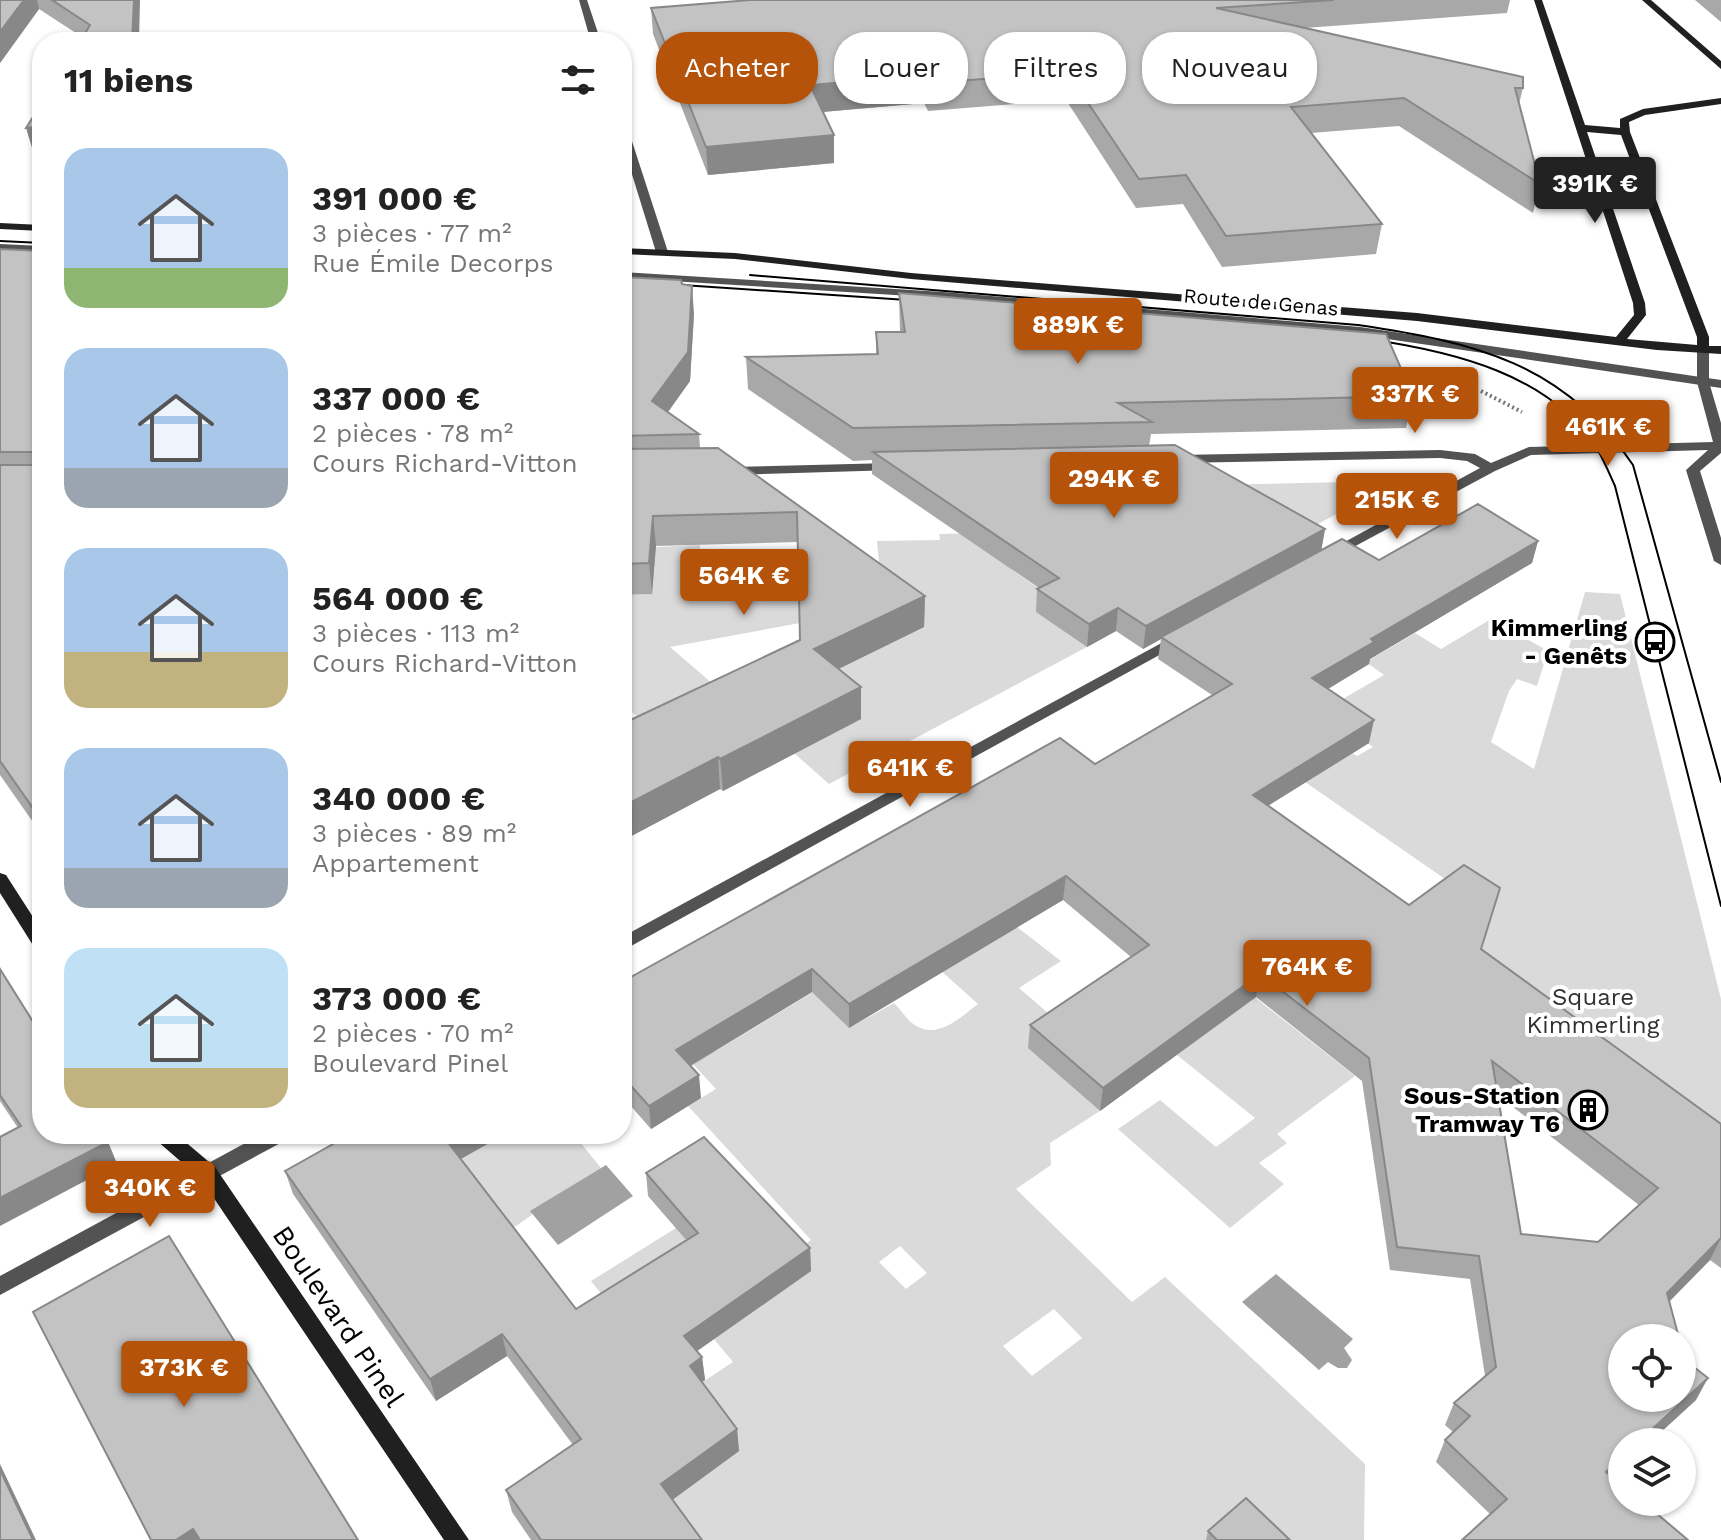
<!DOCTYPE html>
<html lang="fr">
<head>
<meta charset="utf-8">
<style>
  body { margin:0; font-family:"Work Sans",sans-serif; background:#f6f6f6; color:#222; height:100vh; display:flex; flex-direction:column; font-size:30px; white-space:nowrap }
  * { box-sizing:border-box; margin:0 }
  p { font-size:26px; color:#767676 }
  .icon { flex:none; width:44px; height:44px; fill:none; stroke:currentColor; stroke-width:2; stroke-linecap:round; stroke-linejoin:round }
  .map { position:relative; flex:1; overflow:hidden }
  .sheet { position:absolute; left:32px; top:32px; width:600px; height:1112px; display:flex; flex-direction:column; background:#fff; border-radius:32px; box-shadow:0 2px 6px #0004 }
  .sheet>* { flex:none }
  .hud { position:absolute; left:656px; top:32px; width:760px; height:72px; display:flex; gap:16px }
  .tools { position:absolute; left:1608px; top:1324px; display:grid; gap:16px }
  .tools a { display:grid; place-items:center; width:88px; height:88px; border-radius:50%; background:#fff; box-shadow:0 2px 6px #0004; font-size:40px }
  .price { position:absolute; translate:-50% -68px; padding:0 18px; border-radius:8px; background:#b45309; color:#fff; font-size:26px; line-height:52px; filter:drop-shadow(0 2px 4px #0008) }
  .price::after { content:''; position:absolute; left:50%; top:48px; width:24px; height:18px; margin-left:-12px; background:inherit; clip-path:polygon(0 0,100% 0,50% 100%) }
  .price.on { background:#222; color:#fff }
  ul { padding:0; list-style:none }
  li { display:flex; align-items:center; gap:24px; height:200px; padding:0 32px }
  li span { display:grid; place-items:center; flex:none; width:224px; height:160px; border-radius:24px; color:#555 }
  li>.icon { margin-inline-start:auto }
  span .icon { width:96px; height:96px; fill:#fffc; stroke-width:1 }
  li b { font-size:34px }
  h2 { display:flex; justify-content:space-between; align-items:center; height:96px; padding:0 32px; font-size:34px }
  .chip { padding:0 28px; border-radius:32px; background:#fff; box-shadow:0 2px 6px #0004; font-size:28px; line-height:72px }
  .chip.on { background:#b45309; color:#fff }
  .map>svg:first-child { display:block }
</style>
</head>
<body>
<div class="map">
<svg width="1721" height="1540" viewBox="0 0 1721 1540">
  <rect width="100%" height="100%" fill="#fff"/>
  <g fill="#dadada" fill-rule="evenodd">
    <polygon points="1393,481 1394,483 1294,537 1210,485"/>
    <polygon points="999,490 1012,570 1057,601 1087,647 829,784 794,753 804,672 882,596 877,541 940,540 939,534 977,533"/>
    <polygon points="700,545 699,563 799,559 800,623 670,647 735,703 665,739 628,709 622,711 622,595 652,594 656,547"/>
    <polygon points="1585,592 1620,594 1721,999 1721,1268 1458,1065 1458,888 1279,764 1326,737 1357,756 1373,747 1322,711 1384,675 1366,662 1415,633 1441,649 1491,619 1548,651 1537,686 1517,679 1509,691 1491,742 1534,769"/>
    <path d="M1017,927L1061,961L1019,988L1062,1025L1029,1048L1100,1111L1050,1143L1051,1165L1016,1189L1132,1302L1165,1277L1365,1464L1364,1540H642L692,1389L733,1362L694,1315L614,1310L591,1281L676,1228L749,1314L791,1285L794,1252L811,1240L688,1106L716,1089L678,1048L716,1051L813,992L849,1028L894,1003C901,1010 909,1023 918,1027C940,1038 962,1016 978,1004L929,960ZM900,1246L927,1273L906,1289L879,1262ZM1054,1309L1082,1338L1032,1376L1003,1346Z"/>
    <polygon points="1174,934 1355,1076 1277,1134 1287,1143 1259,1163 1284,1184 1230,1228 1118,1129 1160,1100 1216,1147 1255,1118 1177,1055"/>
    <polygon points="505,1134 594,1134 580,1142 601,1168 531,1211 533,1214 505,1234 398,1195"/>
  </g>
  <g fill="#a1a1a1">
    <polygon points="606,1165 633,1196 558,1245 530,1211"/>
    <polygon points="1276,1274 1353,1339 1344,1348 1352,1360 1347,1368 1338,1368 1328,1362 1319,1370 1242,1302"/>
  </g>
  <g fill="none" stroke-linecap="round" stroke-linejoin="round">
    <polyline stroke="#757575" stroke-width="4" stroke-dasharray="2 3" stroke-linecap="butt" points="1481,391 1522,412"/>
    <g fill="#535353" fill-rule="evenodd">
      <polygon points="0,244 42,246 42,252 0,250"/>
      <polygon points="622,272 943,292 1360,327 1721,380 1721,388 1360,335 943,298 622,278"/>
    </g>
    <g fill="#535353" fill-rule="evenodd">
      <polygon points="579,0 587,0 601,42 591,42"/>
      <polygon points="622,123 627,126 668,252 666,254 656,252 622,142"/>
      <polygon points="1703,345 1709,349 1709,382 1721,423 1721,453 1700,471 1721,538 1721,565 1714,561 1686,470 1708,450 1531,455 1495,471 1335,557 1328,553 1330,550 1480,468 1467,461 1440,458 1179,463 1172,459 1179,455 1440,450 1475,454 1491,463 1529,447 1713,442 1697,382 1697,349"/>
      <polygon points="891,463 896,464 896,470 731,475 724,471 731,467"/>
      <polygon points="1178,634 1185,639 1183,642 622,951 622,937"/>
      <polygon points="262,1134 289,1134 286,1140 0,1295 0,1276"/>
    </g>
    <g fill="#202020" fill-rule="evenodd">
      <path d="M1534,0H1542L1585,125L1620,128V119L1643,109L1721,98V104L1645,115L1629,122L1630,132L1709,337V346H1721V354L1657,350L1417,321L911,279L735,259L622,254V248L735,253L911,273L1417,313L1616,337L1634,315L1633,303ZM1587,132L1621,135L1697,337V345L1627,339L1646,315L1645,303Z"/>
      <polygon points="1642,0 1651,0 1721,61 1721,69"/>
      <polygon points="0,223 42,225 42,231 0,229"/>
      <polygon points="0,873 6,875 42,931 42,951 36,950 0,893"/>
      <polygon points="153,1134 176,1134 215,1167 469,1540 444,1540 201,1179 156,1140"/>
    </g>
    <g stroke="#000" stroke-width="2">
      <polyline points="0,241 42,243"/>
      <path d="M750,275L1358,325C1474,342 1564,363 1633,465L1721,782"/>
      <polyline points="622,281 922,301"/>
      <path d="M1368,339C1451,351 1553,374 1599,452C1605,463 1610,475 1615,486L1721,906"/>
    </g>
  </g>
  <g fill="#a8a8a8" fill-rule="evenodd">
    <polygon points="0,0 140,0 82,37 39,9 0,63"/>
    <polygon points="750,0 1510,0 1507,13 1305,28 1523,88 1519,104 1540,184 1533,213 1399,126 1311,133 1382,224 1376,254 1222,267 1183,204 1136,208 1066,100 928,111 924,103 823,112 834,163 708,175 653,34 651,8"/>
    <polygon points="1695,0 1721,0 1721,22"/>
    <polygon points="0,249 42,251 42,835 0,775"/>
    <polygon points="622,277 694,314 690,381 668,412 699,434 700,448 925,596 924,627 838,669 861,687 861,719 723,791 720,789 622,841 800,640 798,542 656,546 652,594 622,595"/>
    <path d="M899,293L1413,396L1406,428L1151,434L1149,446L1325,529L1321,550L1379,560L1538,541L1532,563L1370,659L1369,664L1328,689L1369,743L1268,806L1409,905L1481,949L1721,1124V1268L1710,1260L1669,1302L1696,1400L1650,1442H1622L1490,1514L1436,1462L1445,1440L1453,1432L1445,1425L1454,1403L1485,1376L1470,1279L1390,1270L1362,1081L1256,997L1100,1111L1028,1048L1030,1025L1131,957L1063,900L849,1028L812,992L691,1066L701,1098L651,1129L622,1096V982L1095,764L1212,695L1158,659L1161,639L1143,649L1116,631L1087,647L1036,612L1037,589L1039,588L872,474V460L853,461L748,389L746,357L876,354V332H900ZM1498,1095L1639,1205L1598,1242L1521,1234Z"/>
    <polygon points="0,969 108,1142 117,1164 18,1128 0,1101"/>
    <polygon points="351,1134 505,1134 461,1159 576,1309 687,1241 648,1196 646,1173 810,1248 811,1271 697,1351 702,1357 705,1380 702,1382 737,1429 739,1451 672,1500 702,1540 531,1540 512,1512 506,1490 573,1445 507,1356 436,1401 293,1194 285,1171"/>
    <polygon points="1208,1531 1290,1540 1206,1540"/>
  </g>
  <g fill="#888">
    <polygon points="24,0 37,0 39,9 0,63 0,32"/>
    <polygon points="134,0 140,0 139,42 132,42"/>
    <polygon points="925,75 924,103 810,113 810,85"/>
    <polygon points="42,126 42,150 33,151 26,128"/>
    <polygon points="834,135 834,163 708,175 706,147"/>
    <polygon points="692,286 694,314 690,381 655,430 652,401"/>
    <polygon points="653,516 656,546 652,594 649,563"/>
    <polygon points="1325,529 1321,552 1161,637 1161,639 1143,649 1146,626"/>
    <polygon points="1538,541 1532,563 1370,659 1369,664 1308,701 1312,678 1371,639"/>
    <polygon points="925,596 924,627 814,681 814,649"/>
    <polygon points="1118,608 1116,631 1087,647 1089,624"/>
    <polygon points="861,687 861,719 723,791 720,759"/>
    <polygon points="1374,720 1369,743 1248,818 1253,795"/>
    <polygon points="718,757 720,789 622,841 622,807"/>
    <polygon points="1066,876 1063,900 849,1028 849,1004"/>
    <polygon points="812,969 812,992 678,1073 676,1050"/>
    <polygon points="1260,974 1256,997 1100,1111 1103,1088"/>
    <polygon points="699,1075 701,1098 651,1129 649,1106"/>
    <polygon points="459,1134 505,1134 452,1164 447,1141"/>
    <polygon points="108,1142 117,1164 0,1226 0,1198"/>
    <polygon points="1721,1238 1710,1260 1655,1316 1667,1293"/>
    <polygon points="810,1248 811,1271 687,1358 684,1336"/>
    <polygon points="502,1334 507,1356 436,1401 430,1379"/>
    <polygon points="702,1357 705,1380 692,1389 690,1366"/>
    <polygon points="1708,1378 1696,1400 1650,1442 1638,1442"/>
    <polygon points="737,1429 739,1451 664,1506 661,1484"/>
    <polygon points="1622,1457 1622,1468 1595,1493 1606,1472"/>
    <polygon points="0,1464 36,1540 33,1540 0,1470"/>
    <polygon points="193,1529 199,1540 176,1540"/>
  </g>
  <g fill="#c3c3c3" stroke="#888" stroke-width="2" fill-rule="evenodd">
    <polygon points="0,0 24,0 0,32"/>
    <polygon points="52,0 134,0 132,42 80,42 90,25"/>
    <polygon points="750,0 1334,0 1216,8 1523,77 1523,88 1515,88 1540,184 1404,98 1291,107 1382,224 1226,236 1186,175 1139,179 1068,73 929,83 925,75 810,85 834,135 706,147 651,8"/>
    <polygon points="42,103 42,126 26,128"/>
    <polygon points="0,249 42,251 42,821 0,761 0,465 32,465 35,462 34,452 0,452"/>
    <polygon points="622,277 681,280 682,284 692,286 688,352 652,401 699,434 622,436"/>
    <polygon points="899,293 1386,334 1413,396 1118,403 1152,422 853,428 746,357 878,354 876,332 905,332"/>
    <polygon points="1175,445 1325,529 1146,626 1118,608 1089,624 1037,589 1059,578 873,452"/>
    <polygon points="718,448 925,596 814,649 861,687 720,759 718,757 622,807 622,724 800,640 797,512 653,516 649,563 622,564 622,449"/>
    <path d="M1478,504L1538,541L1371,639L1374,642L1312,678L1374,720L1253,795L1409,905L1464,865L1500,888L1481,949L1721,1124V1238L1667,1293L1679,1338H1622V1398H1682V1349L1685,1360L1708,1378L1638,1442H1622V1457L1606,1472L1622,1485V1502H1643L1688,1540H1462L1507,1499L1445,1440L1470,1416L1454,1403L1496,1367L1479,1256L1397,1247L1369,1058L1260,974L1103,1088L1030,1025L1149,945L1066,876L849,1004L812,969L676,1050L699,1075L649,1106L622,1076V982L1060,738L1095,764L1232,684L1161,637L1342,539L1379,560ZM1492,1061L1658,1188L1598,1242L1521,1234Z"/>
    <polygon points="0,969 42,1036 42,1134 103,1134 108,1142 0,1198 0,1137 21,1126 0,1095"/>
    <polygon points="351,1134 459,1134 447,1141 576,1309 698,1233 646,1173 704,1137 810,1248 684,1336 702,1357 690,1366 737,1429 661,1484 702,1540 541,1540 506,1490 581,1439 502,1334 430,1379 285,1171"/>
    <polygon points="169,1236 358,1540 200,1540 193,1529 176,1540 151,1540 33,1312"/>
    <polygon points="0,1470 33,1540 0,1540"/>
    <polygon points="1246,1498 1290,1540 1217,1540 1208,1531"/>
  </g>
  <defs>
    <g id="bus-ring" transform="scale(2)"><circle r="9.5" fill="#fff" stroke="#000" stroke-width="1.5"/><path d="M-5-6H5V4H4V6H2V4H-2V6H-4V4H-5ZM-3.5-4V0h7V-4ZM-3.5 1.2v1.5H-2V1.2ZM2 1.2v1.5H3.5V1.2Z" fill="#000"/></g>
    <g id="building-ring" transform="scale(2)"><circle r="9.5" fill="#fff" stroke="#000" stroke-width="1.5"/><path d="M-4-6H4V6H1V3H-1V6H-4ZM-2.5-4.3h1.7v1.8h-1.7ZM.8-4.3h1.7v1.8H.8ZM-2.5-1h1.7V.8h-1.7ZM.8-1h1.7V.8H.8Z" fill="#000"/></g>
  </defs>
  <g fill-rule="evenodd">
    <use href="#bus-ring" x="1655" y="642"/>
    <use href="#building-ring" x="1588" y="1110"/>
  </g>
  <g text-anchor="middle" stroke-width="8" stroke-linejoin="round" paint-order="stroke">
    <g font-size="20" fill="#000" stroke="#fff">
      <text transform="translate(1261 302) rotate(5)" y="7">Route de Genas</text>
    </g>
    <g font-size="24" font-weight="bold" fill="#000" stroke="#fff" text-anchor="end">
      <text x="1627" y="636">Kimmerling<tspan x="1627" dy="28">- Genêts</tspan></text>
      <text x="1560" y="1104">Sous-Station<tspan x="1560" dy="28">Tramway T6</tspan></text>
    </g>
    <g font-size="24" fill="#313131" stroke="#fff">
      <text x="1593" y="1005">Square<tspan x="1593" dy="28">Kimmerling</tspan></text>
    </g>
    <g font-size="28" fill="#000" stroke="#fff">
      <text transform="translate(339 1316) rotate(56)" y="10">Boulevard Pinel</text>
    </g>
  </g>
</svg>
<div class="tools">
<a><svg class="icon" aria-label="locate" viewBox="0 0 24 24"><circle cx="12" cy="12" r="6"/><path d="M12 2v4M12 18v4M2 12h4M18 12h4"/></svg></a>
<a><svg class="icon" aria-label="layers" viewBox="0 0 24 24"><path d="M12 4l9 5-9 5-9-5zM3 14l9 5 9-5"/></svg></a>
</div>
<b class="price on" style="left:1595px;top:225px">391K €</b>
<b class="price" style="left:1078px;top:366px">889K €</b>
<b class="price" style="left:1415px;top:435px">337K €</b>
<b class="price" style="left:1608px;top:468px">461K €</b>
<b class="price" style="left:1114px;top:520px">294K €</b>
<b class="price" style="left:1397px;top:541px">215K €</b>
<b class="price" style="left:744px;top:617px">564K €</b>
<b class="price" style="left:910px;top:809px">641K €</b>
<b class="price" style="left:1307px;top:1008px">764K €</b>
<b class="price" style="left:150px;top:1229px">340K €</b>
<b class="price" style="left:184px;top:1409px">373K €</b>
<div class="hud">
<a class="chip on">Acheter</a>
<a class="chip">Louer</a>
<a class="chip">Filtres</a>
<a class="chip">Nouveau</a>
</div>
<section class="sheet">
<h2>11 biens<svg class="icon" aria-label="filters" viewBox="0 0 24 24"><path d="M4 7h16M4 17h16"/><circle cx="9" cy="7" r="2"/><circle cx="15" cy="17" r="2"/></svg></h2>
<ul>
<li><span style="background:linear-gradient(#a9c7e8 75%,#8fb573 0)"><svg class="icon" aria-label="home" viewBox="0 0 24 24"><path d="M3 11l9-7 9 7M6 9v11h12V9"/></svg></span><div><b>391 000 €</b><p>3 pièces · 77 m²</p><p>Rue Émile Decorps</p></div></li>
<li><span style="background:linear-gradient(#a9c7e8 75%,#9aa5b1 0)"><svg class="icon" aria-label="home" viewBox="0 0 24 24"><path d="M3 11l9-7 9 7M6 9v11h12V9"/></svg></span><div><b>337 000 €</b><p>2 pièces · 78 m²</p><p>Cours Richard-Vitton</p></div></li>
<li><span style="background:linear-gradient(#a9c7e8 65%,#c2b280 0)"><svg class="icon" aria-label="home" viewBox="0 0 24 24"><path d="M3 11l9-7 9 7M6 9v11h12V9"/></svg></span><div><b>564 000 €</b><p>3 pièces · 113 m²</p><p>Cours Richard-Vitton</p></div></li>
<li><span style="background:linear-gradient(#a9c7e8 75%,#9aa5b1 0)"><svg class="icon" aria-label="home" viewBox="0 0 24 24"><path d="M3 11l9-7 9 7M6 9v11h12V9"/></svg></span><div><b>340 000 €</b><p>3 pièces · 89 m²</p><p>Appartement</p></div></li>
<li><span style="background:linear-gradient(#bfe0f5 75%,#c2b280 0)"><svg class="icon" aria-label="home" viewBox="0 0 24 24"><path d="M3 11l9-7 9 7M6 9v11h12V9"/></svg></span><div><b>373 000 €</b><p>2 pièces · 70 m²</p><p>Boulevard Pinel</p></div></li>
</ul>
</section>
</div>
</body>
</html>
